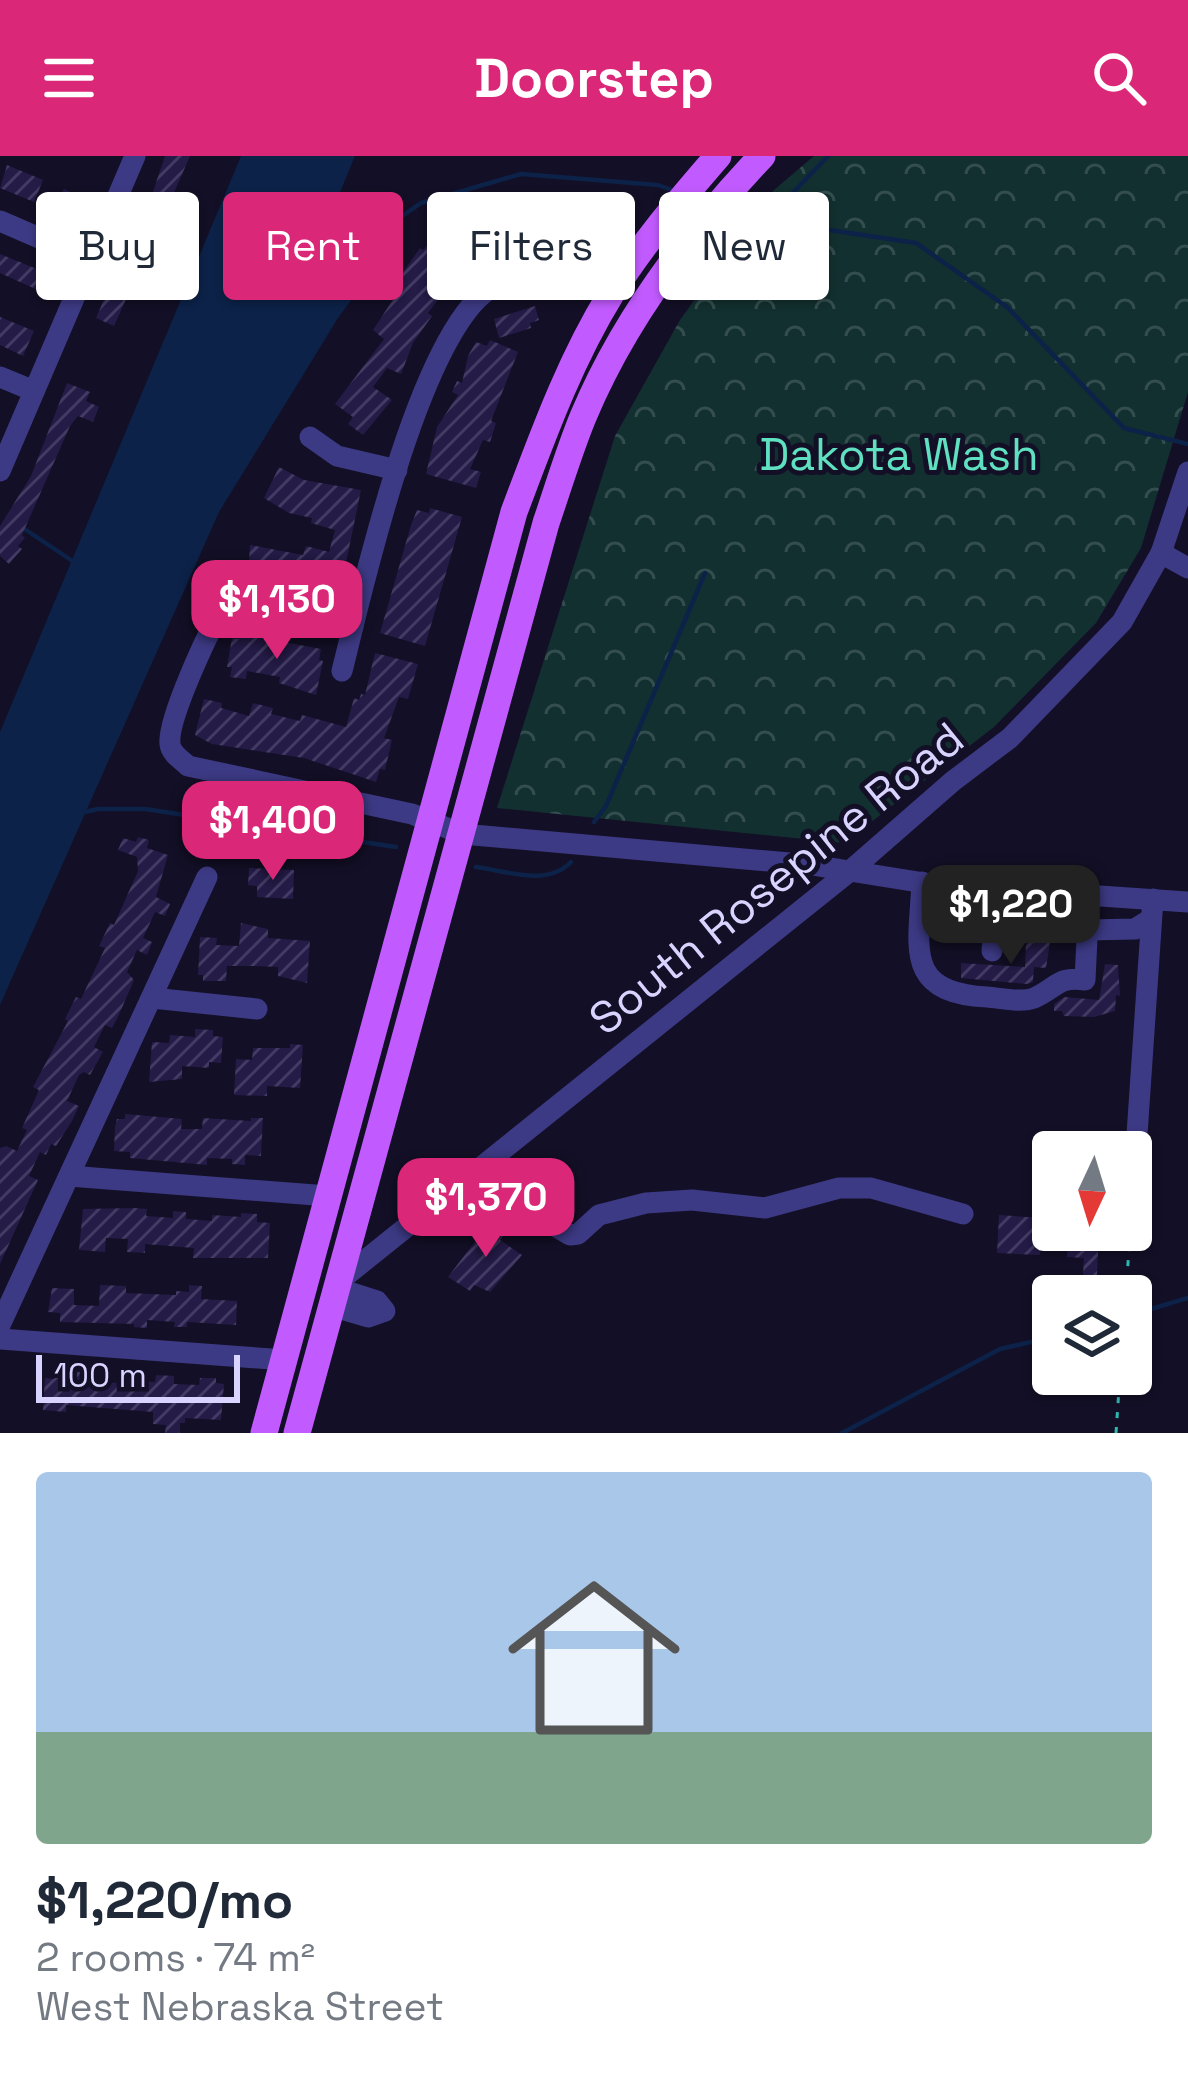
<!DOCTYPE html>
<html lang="en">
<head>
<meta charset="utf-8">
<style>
  body { margin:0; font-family:"Space Grotesk",sans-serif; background:#f6f6f7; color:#1f2937; height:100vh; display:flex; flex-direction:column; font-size:45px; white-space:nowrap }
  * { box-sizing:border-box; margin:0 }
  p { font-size:39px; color:#747a83 }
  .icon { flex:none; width:66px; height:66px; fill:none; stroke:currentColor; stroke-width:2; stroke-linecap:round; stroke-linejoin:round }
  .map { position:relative; height:1277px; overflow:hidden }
  .drawer { display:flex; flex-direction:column; background:#fff; flex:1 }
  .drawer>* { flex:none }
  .guide { position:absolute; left:36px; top:36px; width:1116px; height:108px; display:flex; gap:24px }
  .needle { width:78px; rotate:184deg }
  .fabs { position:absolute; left:1032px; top:975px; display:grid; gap:24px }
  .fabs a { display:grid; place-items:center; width:120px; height:120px; border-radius:12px; background:#fff; box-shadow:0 3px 9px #0004; font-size:60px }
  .scale { position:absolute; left:36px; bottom:30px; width:204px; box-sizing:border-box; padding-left:12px; border:6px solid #d9d4ff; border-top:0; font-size:33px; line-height:42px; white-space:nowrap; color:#d9d4ff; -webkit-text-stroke:9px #130f26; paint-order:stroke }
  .price { position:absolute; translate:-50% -102px; padding:0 27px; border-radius:24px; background:#db2777; color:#fff; font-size:39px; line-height:78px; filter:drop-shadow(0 3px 6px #0008) }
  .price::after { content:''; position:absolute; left:50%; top:72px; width:36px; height:27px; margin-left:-18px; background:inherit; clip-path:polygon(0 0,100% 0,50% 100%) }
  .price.current { background:#222; color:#fff }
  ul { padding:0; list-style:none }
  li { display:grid; align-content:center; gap:24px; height:636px; padding:0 36px }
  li+li { border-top:3px solid #e0e1e3 }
  li span { display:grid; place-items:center; height:372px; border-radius:12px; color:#555 }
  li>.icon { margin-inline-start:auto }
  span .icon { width:216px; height:216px; fill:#fffc; stroke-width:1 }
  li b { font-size:51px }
  .pill { padding:0 42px; border-radius:12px; background:#fff; box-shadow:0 3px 9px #0004; font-size:42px; line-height:108px }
  .pill.current { background:#db2777; color:#fff }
  header { display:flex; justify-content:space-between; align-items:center; height:156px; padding:0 36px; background:#db2777; color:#fff; font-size:54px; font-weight:800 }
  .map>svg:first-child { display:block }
</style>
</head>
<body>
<header><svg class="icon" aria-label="menu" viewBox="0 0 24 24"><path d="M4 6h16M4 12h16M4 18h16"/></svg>Doorstep<svg class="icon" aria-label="search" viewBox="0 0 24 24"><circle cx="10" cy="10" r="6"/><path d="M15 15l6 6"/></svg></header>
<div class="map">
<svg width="1188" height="1277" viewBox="0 0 1188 1277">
  <defs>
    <pattern id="forest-crowns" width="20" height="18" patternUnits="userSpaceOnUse" patternTransform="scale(3)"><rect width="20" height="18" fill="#12302f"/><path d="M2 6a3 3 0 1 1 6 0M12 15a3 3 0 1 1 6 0" fill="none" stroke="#344d4e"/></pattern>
    <pattern id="building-hatch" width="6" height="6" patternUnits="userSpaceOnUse" patternTransform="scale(3)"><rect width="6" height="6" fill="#241b47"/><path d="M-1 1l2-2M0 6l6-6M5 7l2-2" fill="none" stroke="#433b63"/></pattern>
  </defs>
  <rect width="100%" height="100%" fill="#130f26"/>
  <polygon fill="url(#forest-crowns)" points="814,0 1188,0 1188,236 1141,392 1096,467 994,571 844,687 497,652 615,280 680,164 774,34"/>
  <polygon fill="#0c2248" points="241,0 355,0 322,80 357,60 386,97 338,162 219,356 0,849 0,576"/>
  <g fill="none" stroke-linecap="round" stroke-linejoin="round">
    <g stroke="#0c2248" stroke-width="4.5">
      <polyline points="725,54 743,61 916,87 1007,151 1124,272 1188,288"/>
      <polyline points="766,65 828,0"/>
      <polyline points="372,81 421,47 521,18 658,29 675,35"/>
      <polyline points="20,370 74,406"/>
      <polyline points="81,657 98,653 145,653 396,691"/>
      <polyline points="594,666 606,650 705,417"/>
      <path d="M476,711C507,715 547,731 571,706"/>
      <polyline points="1131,1159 1188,1142"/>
      <polyline points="842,1277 1000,1193 1053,1181"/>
    </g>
  </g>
  <g fill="url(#building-hatch)">
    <polygon points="165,0 190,0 166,55 176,59 169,78 164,76 145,120 141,119 134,136 127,141 114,170 96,162 109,132 112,134 130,83 136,86"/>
    <polygon points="7,9 43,24 34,46 0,32"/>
    <polygon points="64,33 92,47 82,68 54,55"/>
    <polygon points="561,47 580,48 579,81 572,81 572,92 539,89 493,101 488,88 483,95 471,61 489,53 494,67 539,56 539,50"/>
    <polygon points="442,73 472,99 468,104 472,108 464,117 460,114 428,157 432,160 413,187 401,218 387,212 373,231 392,244 363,279 348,268 353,261 335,248 384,183 373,174 400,133 394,129 420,92 423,94"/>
    <polygon points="0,98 59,122 51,140 0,117"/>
    <polygon points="535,150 539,164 530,167 531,172 499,182 494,163"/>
    <polygon points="0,161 34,175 23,200 0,189"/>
    <polygon points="490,184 518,196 491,265 496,267 490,286 483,284 470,313 481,316 476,332 426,318 437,271 458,239 452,236 457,225 462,227 468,200 476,186 487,190"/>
    <polygon points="67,227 90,236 86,245 99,251 93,266 78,260 70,270 22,379 25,382 18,390 22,393 9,408 0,400 0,370 31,320"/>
    <polygon points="279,311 304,324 361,334 341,431 334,429 330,444 300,434 301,428 265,418 264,426 248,424 250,389 303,399 306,390 329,396 335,374 311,367 312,362 289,357 264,342"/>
    <polygon points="430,352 462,361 425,490 380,477 411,369 417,354 429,357"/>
    <polygon points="240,478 321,493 319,504 323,505 316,539 279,527 280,521 247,515 246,523 230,521 232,511 227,511 232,482 239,483"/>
    <polygon points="375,497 418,508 408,543 399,541 384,582 392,584 385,614 380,613 376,626 304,602 212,588 195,579 204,543 222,547 221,552 249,560 253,547 273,552 271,558 300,565 302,559 346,571 354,542 359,544 361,538 365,539"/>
    <polygon points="138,681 149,684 147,692 168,699 156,741 170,748 165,760 155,756 143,782 152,786 147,799 137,794 127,816 134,824 118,861 112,872 105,869 94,891 103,896 90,919 84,916 79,919 67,945 79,950 72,965 56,990 51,988 46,999 40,996 29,1020 38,1024 0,1108 0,992 6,990 17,995 27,974 22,972 39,934 33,931 68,865 65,863 76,841 81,843 105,792 99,790 110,767 114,769 138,715 137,701 118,694 123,682 136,686"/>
    <polygon points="249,712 294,714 293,743 257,741 257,730 248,729"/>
    <polygon points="241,767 268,773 268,782 310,785 307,827 278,820 278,811 253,810 227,810 226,825 203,825 203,819 198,819 200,781 217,782 216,789 239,790"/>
    <polygon points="1026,785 1050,787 1046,812 1034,811 1033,826 1027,828 961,822 961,807 1025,811"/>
    <polygon points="1105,808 1118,809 1120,840 1116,839 1115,855 1094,861 1064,860 1062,855 1054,855 1054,848 1064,841 1099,844"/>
    <polygon points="195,873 213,874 213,880 223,881 221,907 209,906 209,912 182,910 182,923 149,926 152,886 169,887 170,879 195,881"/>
    <polygon points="290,888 303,889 300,932 267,930 267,940 234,939 236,903 252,904 253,892 290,892"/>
    <polygon points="125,958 182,963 181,973 202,973 203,962 251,965 251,962 263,962 261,1000 245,999 245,1009 232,1008 232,1003 207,1002 207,1009 130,1002 130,996 114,995 115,971 117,963 125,963"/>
    <polygon points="135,1052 147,1053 146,1060 173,1062 173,1055 186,1056 186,1063 212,1065 212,1059 241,1061 241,1057 257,1058 257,1066 270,1067 268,1102 193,1102 194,1092 145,1088 145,1097 127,1096 128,1083 106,1082 105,1096 79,1094 83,1053"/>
    <polygon points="999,1059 1043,1062 1040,1099 997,1097"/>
    <polygon points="493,1062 508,1073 500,1084 522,1099 490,1136 474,1129 470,1135 448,1121"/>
    <polygon points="1069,1074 1099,1074 1097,1119 1083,1119 1084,1102 1067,1101"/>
    <polygon points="100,1129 126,1130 126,1137 176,1139 176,1135 189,1136 189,1129 202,1130 201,1143 237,1145 236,1169 187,1166 187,1171 174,1171 175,1166 147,1164 147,1172 134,1171 134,1168 60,1166 60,1157 48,1156 52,1132 74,1133 74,1149 99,1150"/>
    <polygon points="55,1214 93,1217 100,1226 120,1227 122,1216 134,1216 133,1224 155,1226 156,1219 174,1220 174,1228 199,1229 200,1222 216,1222 216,1227 224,1228 221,1264 185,1262 185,1267 180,1267 180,1277 165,1277 166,1269 153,1268 153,1256 66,1249 66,1256 43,1254 45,1222 54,1223"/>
  </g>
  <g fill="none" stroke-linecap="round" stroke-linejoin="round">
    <g stroke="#2fb8b0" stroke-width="3" stroke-dasharray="6 9" stroke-linecap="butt">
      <polyline points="1126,1140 1130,1074"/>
      <polyline points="1116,1277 1120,1218"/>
    </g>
    <g stroke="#3d3a85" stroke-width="21">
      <polyline points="0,65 90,104"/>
      <polyline points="0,221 34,235"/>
      <polyline points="310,281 337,300 397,314"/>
      <polyline points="0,315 135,0"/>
      <polyline points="1161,397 1188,412"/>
      <path d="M353,471L233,447L223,452C209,474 167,564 170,588C171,598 182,604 188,610L412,658L462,678L812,709L937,729L1188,746"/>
      <path d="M342,515C362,435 423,160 497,129C537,112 575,125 615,134"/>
      <path d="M922,726C919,791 903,837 987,841C1001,842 1021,847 1034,842C1057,832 1057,820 1085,824L1089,740"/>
      <polyline points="920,764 1088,774 1135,773 1151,763"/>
      <polyline points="992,795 994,768"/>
      <polyline points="152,842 257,853"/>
      <polyline points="69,1020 328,1040"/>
      <polyline points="459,1030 502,1050 541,1062 570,1079 578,1078 599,1059 646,1047 692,1044 765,1052 839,1032 871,1032 963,1058"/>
      <polyline points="1132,1052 1153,743"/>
      <polyline points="338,1126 850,715 953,625 1010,582 1122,466 1161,397 1188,316"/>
      <polygon points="349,1136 377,1145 385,1155 368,1161 341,1153 334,1140"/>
      <polyline points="0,1169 207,721"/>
      <polyline points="0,1183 285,1204"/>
    </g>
    <g stroke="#c25bff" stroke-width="27">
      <path d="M264,1277L514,356C542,282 569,206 611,138C642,88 680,44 718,0"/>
      <path d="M297,1277L546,367C558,332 569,295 583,261C623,165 691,75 762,0"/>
    </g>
  </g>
  <g text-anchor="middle" stroke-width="10" stroke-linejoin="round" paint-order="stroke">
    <g font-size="45" fill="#5fe0c0" stroke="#130f26">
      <text x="899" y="314">Dakota Wash</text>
    </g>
    <g font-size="45" fill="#d9d4ff" stroke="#130f26">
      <text transform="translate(776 722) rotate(-39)" y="16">South Rosepine Road</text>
    </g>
  </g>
</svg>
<div class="fabs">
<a><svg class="needle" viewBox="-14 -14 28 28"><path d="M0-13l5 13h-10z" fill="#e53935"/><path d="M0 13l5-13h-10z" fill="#747a83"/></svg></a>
<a><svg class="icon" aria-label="layers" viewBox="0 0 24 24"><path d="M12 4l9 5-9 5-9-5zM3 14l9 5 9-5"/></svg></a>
</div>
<div class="scale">100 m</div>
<b class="price" style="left:277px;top:506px">$1,130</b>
<b class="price" style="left:273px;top:727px">$1,400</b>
<b class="price current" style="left:1011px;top:811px">$1,220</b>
<b class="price" style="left:486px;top:1104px">$1,370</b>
<div class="guide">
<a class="pill">Buy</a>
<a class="pill current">Rent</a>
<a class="pill">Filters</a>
<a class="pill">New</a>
</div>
</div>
<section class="drawer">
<ul>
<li><span style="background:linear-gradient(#a9c7e8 70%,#7fa58c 0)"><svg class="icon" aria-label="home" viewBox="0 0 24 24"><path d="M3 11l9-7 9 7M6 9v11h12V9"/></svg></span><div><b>$1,220/mo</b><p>2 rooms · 74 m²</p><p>West Nebraska Street</p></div></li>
</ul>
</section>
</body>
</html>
